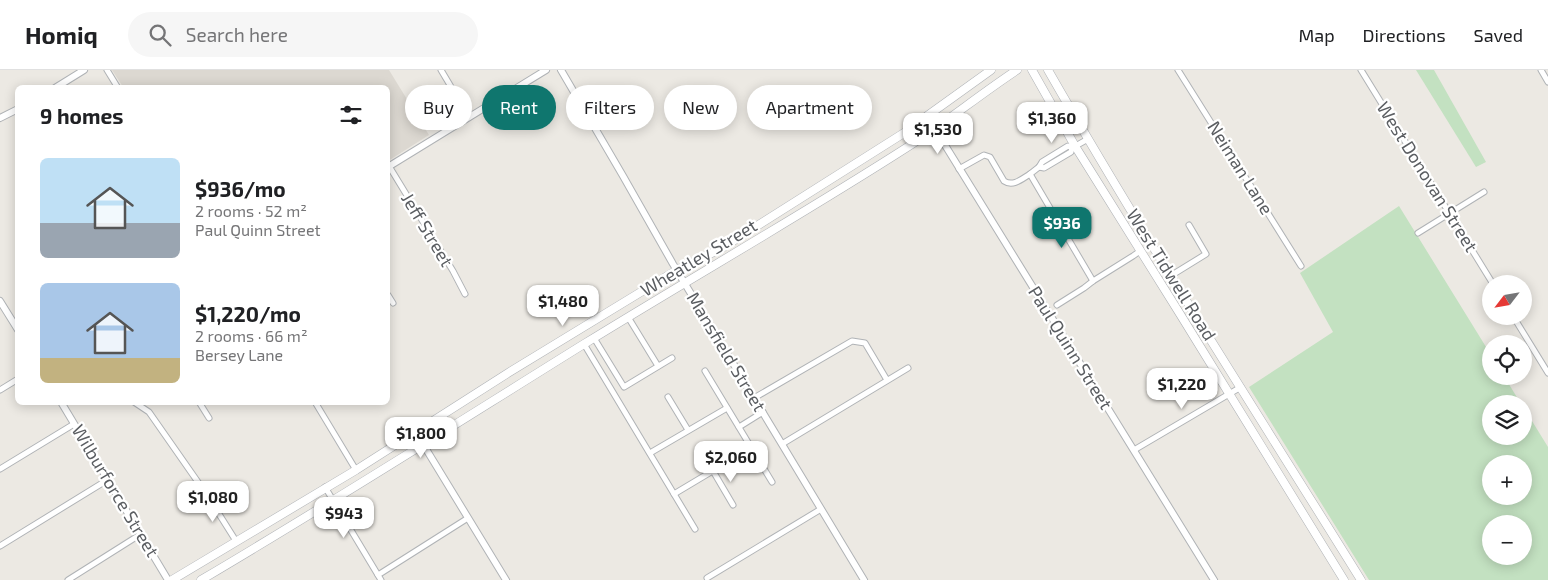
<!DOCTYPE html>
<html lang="en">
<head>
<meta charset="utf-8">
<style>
  body { margin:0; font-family:"Exo 2",sans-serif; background:#f6f6f6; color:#202124; height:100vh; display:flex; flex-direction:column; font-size:19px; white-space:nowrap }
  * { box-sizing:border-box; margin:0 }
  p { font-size:16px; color:#757577 }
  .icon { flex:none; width:28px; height:28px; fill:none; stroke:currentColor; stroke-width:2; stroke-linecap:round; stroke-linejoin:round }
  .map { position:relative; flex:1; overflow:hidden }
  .drawer { position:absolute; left:15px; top:15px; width:375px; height:320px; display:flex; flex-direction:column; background:#fff; border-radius:8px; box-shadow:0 2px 12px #0003 }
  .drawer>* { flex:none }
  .guide { position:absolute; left:405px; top:15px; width:475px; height:45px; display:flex; gap:10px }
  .needle { width:32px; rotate:239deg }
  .fabs { position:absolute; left:1482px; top:205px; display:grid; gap:10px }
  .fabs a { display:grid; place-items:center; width:50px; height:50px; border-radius:50%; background:#fff; box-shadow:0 2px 12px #0003; font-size:25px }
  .price { position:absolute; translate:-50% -42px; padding:0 11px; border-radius:10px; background:#fff; color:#222; font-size:16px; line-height:32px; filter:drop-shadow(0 1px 2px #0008) }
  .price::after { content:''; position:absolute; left:50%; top:30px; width:15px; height:11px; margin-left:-8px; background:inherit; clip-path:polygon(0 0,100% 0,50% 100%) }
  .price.on { background:#0f766e; color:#fff }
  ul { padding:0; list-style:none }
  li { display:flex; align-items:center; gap:15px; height:125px; padding:0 25px }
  li span { display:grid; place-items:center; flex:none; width:140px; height:100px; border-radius:8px; color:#555 }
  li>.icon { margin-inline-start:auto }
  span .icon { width:60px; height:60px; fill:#fffc; stroke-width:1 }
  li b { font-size:21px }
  h2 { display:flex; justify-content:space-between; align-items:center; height:60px; padding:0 25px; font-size:21px }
  .tag { padding:0 18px; border-radius:22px; background:#fff; box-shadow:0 2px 12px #0003; font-size:18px; line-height:45px }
  .tag.on { background:#0f766e; color:#fff }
  header { display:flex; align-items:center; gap:30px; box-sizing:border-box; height:70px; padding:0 25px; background:#fff; border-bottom:1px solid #e0e0e0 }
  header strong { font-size:24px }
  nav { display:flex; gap:28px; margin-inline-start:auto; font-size:18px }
  .search { width:350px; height:45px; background:#f6f6f6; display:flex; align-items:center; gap:12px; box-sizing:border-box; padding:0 18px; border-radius:28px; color:#757577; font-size:19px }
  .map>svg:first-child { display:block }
</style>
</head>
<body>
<header>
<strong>Homiq</strong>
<div class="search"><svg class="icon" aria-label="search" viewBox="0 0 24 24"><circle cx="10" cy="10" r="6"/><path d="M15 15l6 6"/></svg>Search here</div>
<nav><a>Map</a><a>Directions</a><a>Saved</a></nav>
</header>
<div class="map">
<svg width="1548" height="510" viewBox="0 0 1548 510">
  <rect width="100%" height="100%" fill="#ece9e3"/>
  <polygon fill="#dcd8d1" points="112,0 389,0 429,65 388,91 388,18 123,17"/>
  <g fill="#c3e1c1" fill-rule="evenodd">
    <polygon points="1416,0 1434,0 1486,92 1476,97"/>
    <path d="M1399,136L1491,285V306H1504L1521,334H1491V366H1524V338L1548,377V510H1369L1249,317L1333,262L1300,203ZM1491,394H1524V426H1491ZM1491,454H1524V486H1491Z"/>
  </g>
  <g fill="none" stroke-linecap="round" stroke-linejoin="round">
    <g stroke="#b0b3b6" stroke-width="7">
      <g id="minor">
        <polyline points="107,0 118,18"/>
        <polyline points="441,0 469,47"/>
        <polyline points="1178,0 1301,196"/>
        <polyline points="1361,0 1493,214"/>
        <polyline points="1541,0 1548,12"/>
        <polyline points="1072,78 1068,76 1042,92 1039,97 1030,104 1093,211 1133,186 1140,181"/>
        <polyline points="389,96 453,201 465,224"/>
        <polyline points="1039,97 1044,98 1071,82 1072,78 1088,69"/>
        <path d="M959,99L984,85L990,87L1004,111C1013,117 1022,109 1030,104"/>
        <polyline points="1418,163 1484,122"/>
        <polyline points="1172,205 1206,184 1189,155"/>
        <polyline points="388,225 393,233"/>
        <polyline points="1057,235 1084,218 1093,211"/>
        <polyline points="1513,246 1548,303"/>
        <polyline points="628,247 658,296"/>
        <polyline points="594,268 624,317 672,288"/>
        <polyline points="584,274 695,459"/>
        <polyline points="705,301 772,412"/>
        <polyline points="0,320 18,309"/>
        <polyline points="668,327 688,360"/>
        <polyline points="754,328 852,271 865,273 887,310"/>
        <polyline points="134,332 149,342 207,425 236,471"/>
        <polyline points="199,332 209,348"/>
        <polyline points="315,332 356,400"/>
        <polyline points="739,357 763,342"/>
        <polyline points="782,374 908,298"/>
        <polyline points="1134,380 1241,317"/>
        <polyline points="650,383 727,338"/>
        <polyline points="0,399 74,354"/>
        <polyline points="713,401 733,435"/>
        <polyline points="325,417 381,510"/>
        <polyline points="674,424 751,378"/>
        <polyline points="0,476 109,409"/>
        <polyline points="378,505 468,448"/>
        <polyline points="707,508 821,439"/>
        <polyline points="68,510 141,464"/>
      </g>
    </g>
    <g stroke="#b0b3b6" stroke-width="8">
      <g id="tertiary">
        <polyline points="561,0 623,106 673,194 864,510"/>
        <polyline points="55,18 84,0"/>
        <polyline points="927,46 1214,510"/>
        <polyline points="0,48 18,39"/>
        <polyline points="388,97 546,0"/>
        <polyline points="0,231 18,260"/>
        <polyline points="61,332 168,510"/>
        <polyline points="415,361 506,510"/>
      </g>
    </g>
    <g stroke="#afb2b6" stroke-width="9">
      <g id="secondary">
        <polyline points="1032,0 1075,76 1180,244 1344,510"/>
        <path d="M1048,0C1147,173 1256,341 1361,510"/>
        <polyline points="172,510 356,400 508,303 677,200 722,178 915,56 927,46 991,0"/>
        <path d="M201,510C330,434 457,353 584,274C691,208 800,146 906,78C944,54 979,25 1017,0"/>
      </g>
    </g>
    <use href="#minor" stroke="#fff" stroke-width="5"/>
    <use href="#tertiary" stroke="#fff" stroke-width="6"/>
    <use href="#secondary" stroke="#fff" stroke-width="8"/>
  </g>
  <g text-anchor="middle" stroke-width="4.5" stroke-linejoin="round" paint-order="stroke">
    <g font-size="18" fill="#5b5e62" stroke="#fff">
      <text transform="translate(1240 98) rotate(58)" y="6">Neiman Lane</text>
      <text transform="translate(1427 107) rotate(58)" y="6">West Donovan Street</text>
      <text transform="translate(427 160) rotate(59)" y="6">Jeff Street</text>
      <text transform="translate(699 188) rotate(-31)" y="6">Wheatley Street</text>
      <text transform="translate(1171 205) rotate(58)" y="6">West Tidwell Road</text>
      <text transform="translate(1070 278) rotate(58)" y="6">Paul Quinn Street</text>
      <text transform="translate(726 282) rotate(59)" y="6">Mansfield Street</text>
      <text transform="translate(115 421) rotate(59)" y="6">Wilburforce Street</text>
    </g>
  </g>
</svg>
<div class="fabs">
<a><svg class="needle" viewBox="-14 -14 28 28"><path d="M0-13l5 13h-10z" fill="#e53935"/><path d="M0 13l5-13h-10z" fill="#757577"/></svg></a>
<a><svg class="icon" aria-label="locate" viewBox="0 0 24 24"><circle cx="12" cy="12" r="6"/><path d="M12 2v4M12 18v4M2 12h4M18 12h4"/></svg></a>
<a><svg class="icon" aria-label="layers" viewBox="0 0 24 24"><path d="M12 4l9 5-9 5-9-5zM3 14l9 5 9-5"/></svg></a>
<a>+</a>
<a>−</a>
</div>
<b class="price" style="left:1052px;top:74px">$1,360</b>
<b class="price" style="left:938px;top:85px">$1,530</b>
<b class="price on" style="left:1062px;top:179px">$936</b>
<b class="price" style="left:563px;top:257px">$1,480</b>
<b class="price" style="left:1182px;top:340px">$1,220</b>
<b class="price" style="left:421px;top:389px">$1,800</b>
<b class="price" style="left:731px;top:413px">$2,060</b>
<b class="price" style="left:213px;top:453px">$1,080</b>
<b class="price" style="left:344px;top:469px">$943</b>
<div class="guide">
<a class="tag">Buy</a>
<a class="tag on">Rent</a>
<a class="tag">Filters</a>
<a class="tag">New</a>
<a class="tag">Apartment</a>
</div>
<section class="drawer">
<h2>9 homes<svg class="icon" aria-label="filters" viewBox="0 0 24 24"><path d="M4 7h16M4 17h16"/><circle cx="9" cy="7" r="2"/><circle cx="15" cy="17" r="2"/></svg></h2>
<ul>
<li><span style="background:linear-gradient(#bfe0f5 65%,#9aa5b1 0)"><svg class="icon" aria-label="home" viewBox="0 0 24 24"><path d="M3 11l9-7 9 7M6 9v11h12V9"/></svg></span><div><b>$936/mo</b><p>2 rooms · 52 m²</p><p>Paul Quinn Street</p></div></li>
<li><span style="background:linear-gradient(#a9c7e8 75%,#c2b280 0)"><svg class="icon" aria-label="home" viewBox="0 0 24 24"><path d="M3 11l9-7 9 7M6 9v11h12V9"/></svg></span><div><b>$1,220/mo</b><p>2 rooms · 66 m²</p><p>Bersey Lane</p></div></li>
</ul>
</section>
</div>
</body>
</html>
